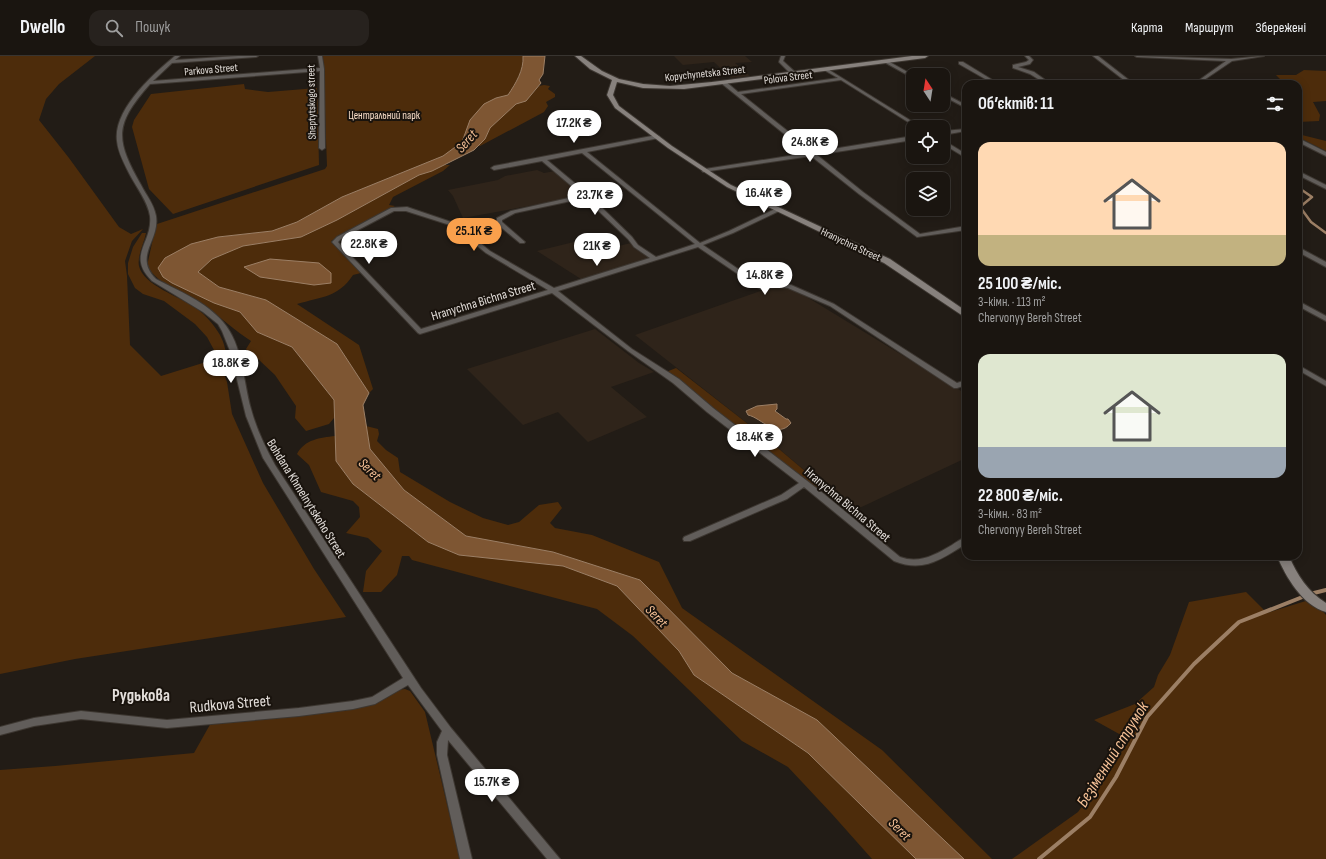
<!DOCTYPE html>
<html lang="uk">
<head>
<meta charset="utf-8">
<style>
  body { margin:0; font-family:"Sofia Sans Condensed",sans-serif; background:#27221e; color:#f1f3f6; height:100vh; display:flex; flex-direction:column; font-size:15px; white-space:nowrap }
  * { box-sizing:border-box; margin:0 }
  p { font-size:13px; color:#9f9f9f }
  .icon { flex:none; width:22px; height:22px; fill:none; stroke:currentColor; stroke-width:2; stroke-linecap:round; stroke-linejoin:round }
  .map { position:relative; flex:1; overflow:hidden }
  .sheet { position:absolute; left:962px; top:24px; width:340px; height:480px; display:flex; flex-direction:column; background:#1a1510; border-radius:12px; box-shadow:0 2px 10px #0003,0 0 0 1px #383430 }
  .sheet>* { flex:none }
  .needle { width:26px; rotate:348deg }
  .buttons { position:absolute; left:906px; top:12px; display:grid; gap:8px }
  .buttons a { display:grid; place-items:center; width:44px; height:44px; border-radius:8px; background:#1a1510; box-shadow:0 2px 10px #0003,0 0 0 1px #383430; font-size:20px }
  .price { position:absolute; translate:-50% -34px; padding:0 9px; border-radius:14px; background:#fff; color:#222; font-size:13px; line-height:26px; filter:drop-shadow(0 1px 2px #0008) }
  .price::after { content:''; position:absolute; left:50%; top:24px; width:12px; height:9px; margin-left:-6px; background:inherit; clip-path:polygon(0 0,100% 0,50% 100%) }
  .price.current { background:#f9a04c; color:#111 }
  ul { padding:0; list-style:none }
  li { display:grid; align-content:center; gap:8px; height:212px; padding:0 16px }
  li span { display:grid; place-items:center; height:124px; border-radius:12px; color:#555 }
  li>.icon { margin-inline-start:auto }
  span .icon { width:72px; height:72px; fill:#fffc; stroke-width:1 }
  li b { font-size:17px }
  h2 { display:flex; justify-content:space-between; align-items:center; height:48px; padding:0 16px; font-size:17px }
  header { display:flex; align-items:center; gap:24px; box-sizing:border-box; height:56px; padding:0 20px; background:#1a1510; border-bottom:1px solid #383430 }
  header strong { font-size:19px }
  nav { display:flex; gap:22px; margin-inline-start:auto; font-size:14px }
  .search { width:280px; height:36px; background:#27221e; display:flex; align-items:center; gap:10px; box-sizing:border-box; padding:0 14px; border-radius:12px; color:#9f9f9f; font-size:15px }
  .map>svg:first-child { display:block }
</style>
</head>
<body>
<header>
<strong>Dwello</strong>
<div class="search"><svg class="icon" aria-label="search" viewBox="0 0 24 24"><circle cx="10" cy="10" r="6"/><path d="M15 15l6 6"/></svg>Пошук</div>
<nav><a>Карта</a><a>Маршрут</a><a>Збережені</a></nav>
</header>
<div class="map">
<svg width="1326" height="803" viewBox="0 0 1326 803">
  <rect width="100%" height="100%" fill="#221c16"/>
  <g fill="#2f241a">
    <polygon points="674,0 745,0 752,6 735,7 750,20 731,22 714,6 683,9"/>
    <polygon points="537,114 544,117 555,115 580,139 578,140 556,145 463,162 453,140 448,134 498,124 505,120"/>
    <polygon points="578,185 598,195 631,187 634,192 650,202 581,223 537,195"/>
    <polygon points="775,230 792,232 966,338 966,402 853,455 766,382 635,279"/>
    <polygon points="595,273 639,307 654,316 611,331 647,361 588,386 558,356 523,369 467,313"/>
  </g>
  <g fill="#4d2c0b">
    <polygon points="0,0 95,0 59,28 46,43 39,64 69,102 119,171 131,178 143,173 132,185 125,205 127,220 130,289 161,320 206,306 223,315 227,326 232,358 263,427 314,513 346,561 75,603 0,618"/>
    <path d="M323,0H523C524,14 516,27 508,39L496,42L470,64L462,86L443,100L342,141L297,166L272,175L218,181L172,227L214,247L240,256L257,276L292,291L334,344V362L329,368L306,375L295,362L296,350L275,319L258,303L252,302L246,293L251,285C235,275 222,262 207,252C187,238 159,230 147,210L156,169L157,168L325,113L327,110Z"/>
    <polygon points="1304,14 1326,15 1326,45 1313,46 1320,59 1319,65 1298,66 1298,28 1281,28 1283,26 1276,19 1296,19"/>
    <polygon points="244,28 245,33 268,36 317,32 318,59 313,62 313,64 318,66 319,109 173,158 149,133 132,71 134,64 151,38"/>
    <polygon points="544,29 550,30 548,33 555,38 555,41 546,46 548,50 544,56 480,90 478,90 485,83 490,72 516,48 526,45 539,30"/>
    <polygon points="1298,78 1326,85 1326,95 1298,81"/>
    <path d="M444,109H450L443,115L393,141L389,149L395,150L331,185L361,217L353,219C339,241 321,241 297,248L359,289L373,333L369,337L337,288L266,244L219,231L198,216L212,203L243,190L301,181L337,164L419,119L432,115Z"/>
    <path d="M142,177H146C144,187 137,200 139,210C143,229 180,241 195,251C205,259 213,267 220,279C224,287 227,296 226,305H220L207,281L195,268L164,245L143,238L135,232L128,218V207L133,191Z"/>
    <polygon points="676,312 766,382 825,432 811,430 666,316"/>
    <polygon points="366,370 378,373 379,378 377,385 386,394 398,402 400,416 450,446 483,462 508,469 519,466 539,449 558,446 562,452 550,467 555,472 592,479 659,506 682,552 882,694 992,803 964,803 817,664 732,617 640,524 553,496 466,480 404,434 370,393"/>
    <path d="M335,380L336,405L353,428L428,486L459,499L563,510L617,530L679,595L694,619L808,697L916,803H872L832,758L788,711L742,685L633,580L597,553L412,504L409,500H402L397,519L381,536H363L366,515L382,495L368,482L346,477L360,461L359,451L353,445L321,436L309,409L297,398C305,383 320,382 335,380Z"/>
    <polygon points="1246,536 1267,557 1309,544 1319,551 1326,559 1326,803 1012,803 1078,756 1130,684 1094,664 1135,648 1154,631 1158,619 1170,599 1189,546"/>
    <polygon points="405,633 410,635 425,656 460,803 0,803 0,714 55,710 194,697 212,665 366,649 398,634"/>
  </g>
  <g fill="#7e5633" stroke="#9c7f65">
    <path d="M523,0H545L543,18L539,24L541,27L526,45L516,48L490,72L485,83L474,94L432,115L419,119L337,164L301,181L243,190L212,203L198,216L219,231L266,244L337,288L369,337L363,349L370,393L404,434L466,480L553,496L640,524L732,617L817,664L964,803H916L808,697L694,619L679,595L617,530L563,510L459,499L428,486L353,428L336,405L334,344L292,291L257,276L240,256L214,247L172,227L163,221L158,212L165,202L191,188L218,181L272,175L297,166L342,141L443,100L462,86L470,64L484,48L496,42L508,39C516,27 524,14 523,0Z"/>
    <polygon points="270,203 319,207 331,217 331,227 314,229 260,221 244,211"/>
    <path d="M777,348V353L775,355L786,363H788L791,367C777,384 762,362 748,359L746,355L757,350Z"/>
  </g>
  <g fill="none" stroke-linecap="round" stroke-linejoin="round">
    <polyline stroke="#9c7f65" stroke-width="2" points="1298,131 1301,133"/>
    <polyline stroke="#9c7f65" stroke-width="2.5" points="1299,132 1312,141 1300,151 1311,166 1326,177"/>
    <g stroke="#9c7f65" stroke-width="4">
      <polyline points="1310,538 1326,534"/>
      <polyline points="1039,803 1090,761 1116,721 1147,661 1194,608 1239,566 1305,540"/>
    </g>
    <g stroke="#3d3731" stroke-width="2">
      <g id="street">
        <path d="M175,0H180L175,4L238,0H258L256,1L172,7L153,25L320,12L318,0H322L324,13L325,92L322,94L319,92L320,15L150,28C114,69 115,83 141,129C146,139 154,148 156,160C160,185 133,200 156,223C179,235 206,246 223,266C243,289 243,325 251,353C256,372 265,391 275,409L421,632L451,672L560,803H547L448,684L447,699L472,803H460L437,699V686L442,675L408,629L375,648L353,653L299,660L167,672L81,663L34,670L0,679V671L34,662L81,655L167,664L299,652L353,645L372,641L403,622L263,402L246,360L230,295L222,275L218,268L203,256L152,225C126,199 153,187 150,160C148,146 137,132 130,119C125,109 118,97 117,85C113,54 153,18 175,0Z"/>
        <polygon points="781,0 785,0 783,5 795,16 795,18 791,18 779,6"/>
        <polygon points="1025,0 1029,0 1033,4 1030,8 1018,11 1034,16 1051,28 1046,28 1030,18 1013,12 1013,9 1026,6 1029,4"/>
        <polygon points="1093,0 1098,0 1134,28 1129,28"/>
        <polygon points="1135,0 1231,3 1264,0 1232,5 1204,24 1202,25 1204,28 1200,28 1198,25 1226,5 1137,1"/>
        <polygon points="886,4 913,19 913,22 884,6 884,5"/>
        <polygon points="959,6 963,6 999,28 994,28 959,8"/>
        <polygon points="826,12 921,71 916,71 841,24 741,38 814,96 913,80 913,84 817,99 863,136 920,178 966,170 966,174 917,181 859,138 811,100 703,116 702,115 705,113 808,97 721,27 721,25 725,25 738,36 838,22 824,14 824,13"/>
        <polygon points="943,37 966,49 966,52 943,40"/>
        <polygon points="966,73 966,75 943,79 943,75"/>
        <path d="M657,79L660,81L659,82L587,96L700,187L729,175L775,153H779V155L733,177L703,189L763,230L777,227L791,229L834,248L957,327L966,324V329L957,332H954L830,250L788,232L777,231L760,233L698,191L558,235L632,293L679,323L713,352L824,438L900,501C919,508 935,499 952,489C956,486 961,483 966,481V488C941,503 924,517 894,505L804,431L787,443L690,485H684L683,483L684,481L781,439L799,427L707,356L673,327L628,295L552,237L420,278L418,277L332,186L337,181L391,152L407,151L457,168L490,195L554,232L650,202L634,191L628,183L585,142L515,157L502,164V166L525,186L524,187H520L497,168V162L511,155L582,139L542,105L494,114L491,112L494,110ZM582,97L695,188L656,201L638,189L632,181L589,139L547,104ZM394,155H406L453,170L486,197L548,234L421,273L338,186L341,183Z"/>
        <polygon points="1298,82 1326,96 1326,100 1298,86"/>
        <polygon points="943,84 966,98 966,102 943,88"/>
        <polygon points="1298,115 1326,129 1326,133 1298,119"/>
        <polygon points="1298,191 1326,206 1326,211 1298,196"/>
        <polygon points="1298,245 1326,260 1326,265 1298,250"/>
        <polygon points="1298,309 1326,325 1326,330 1298,314"/>
      </g>
    </g>
    <g stroke="#3d3731" stroke-width="2">
      <g id="secondary">
        <polygon points="575,0 581,0 602,15 619,23 643,28 670,30 712,26 912,0 928,0 925,2 684,33 643,32 617,26 613,39 619,50 672,90 731,129 890,203 966,255 966,262 884,207 727,131 668,92 615,52 607,39 612,24 590,13"/>
        <path d="M1277,500H1289C1297,519 1308,536 1326,547V556C1302,549 1286,521 1277,500Z"/>
      </g>
    </g>
    <use href="#street" fill="#615d5a" fill-rule="evenodd"/>
    <use href="#secondary" fill="#87817d" fill-rule="evenodd"/>
  </g>
  <g text-anchor="middle" stroke-width="4" stroke-linejoin="round" paint-order="stroke">
    <g font-size="11" fill="#e3deda" stroke="#19130d">
      <text transform="translate(211 13) rotate(-5)" y="4">Parkova Street</text>
      <text transform="translate(705 17) rotate(-6)" y="4">Kopychynetska Street</text>
      <text transform="translate(788 21) rotate(-7)" y="4">Polova Street</text>
      <text transform="translate(311 46) rotate(-91)" y="4">Sheptytskogo street</text>
      <text transform="translate(851 188) rotate(25)" y="4">Hranychna Street</text>
    </g>
    <g font-size="11" fill="#f8ddc8" stroke="#19130d">
      <text x="384" y="63">Центральний парк</text>
    </g>
    <g font-size="13" fill="#e3deda" stroke="#19130d">
      <text transform="translate(483 244) rotate(-17)" y="5">Hranychna Bichna Street</text>
      <text transform="translate(307 442) rotate(58)" y="5">Bohdana Khmelnytskoho Street</text>
      <text transform="translate(848 448) rotate(40)" y="5">Hranychna Bichna Street</text>
    </g>
    <g font-size="14" font-style="italic" fill="#f6c196" stroke="#19130d">
      <text transform="translate(466 85) rotate(-49)" y="5">Seret</text>
      <text transform="translate(370 413) rotate(44)" y="5">Seret</text>
      <text transform="translate(657 560) rotate(46)" y="5">Seret</text>
      <text transform="translate(900 773) rotate(45)" y="5">Seret</text>
    </g>
    <g font-size="16" fill="#e3deda" stroke="#19130d">
      <text transform="translate(230 647) rotate(-5)" y="6">Rudkova Street</text>
    </g>
    <g font-size="17" font-weight="bold" fill="#e3deda" stroke="#19130d">
      <text x="141" y="645">Рудькова</text>
    </g>
    <g font-size="17" font-style="italic" fill="#f6c196" stroke="#19130d">
      <text transform="translate(1112 698) rotate(-58)" y="6">Безіменний струмок</text>
    </g>
  </g>
</svg>
<div class="buttons">
<a><svg class="needle" viewBox="-14 -14 28 28"><path d="M0-13l5 13h-10z" fill="#e53935"/><path d="M0 13l5-13h-10z" fill="#9f9f9f"/></svg></a>
<a><svg class="icon" aria-label="locate" viewBox="0 0 24 24"><circle cx="12" cy="12" r="6"/><path d="M12 2v4M12 18v4M2 12h4M18 12h4"/></svg></a>
<a><svg class="icon" aria-label="layers" viewBox="0 0 24 24"><path d="M12 4l9 5-9 5-9-5zM3 14l9 5 9-5"/></svg></a>
</div>
<b class="price" style="left:574px;top:88px">17.2K ₴</b>
<b class="price" style="left:810px;top:107px">24.8K ₴</b>
<b class="price" style="left:764px;top:158px">16.4K ₴</b>
<b class="price" style="left:595px;top:160px">23.7K ₴</b>
<b class="price current" style="left:474px;top:196px">25.1K ₴</b>
<b class="price" style="left:369px;top:209px">22.8K ₴</b>
<b class="price" style="left:597px;top:211px">21K ₴</b>
<b class="price" style="left:765px;top:240px">14.8K ₴</b>
<b class="price" style="left:231px;top:328px">18.8K ₴</b>
<b class="price" style="left:755px;top:402px">18.4K ₴</b>
<b class="price" style="left:492px;top:747px">15.7K ₴</b>
<section class="sheet">
<h2>Об’єктів: 11<svg class="icon" aria-label="filters" viewBox="0 0 24 24"><path d="M4 7h16M4 17h16"/><circle cx="9" cy="7" r="2"/><circle cx="15" cy="17" r="2"/></svg></h2>
<ul>
<li><span style="background:linear-gradient(#ffd9b3 75%,#c2b280 0)"><svg class="icon" aria-label="home" viewBox="0 0 24 24"><path d="M3 11l9-7 9 7M6 9v11h12V9"/></svg></span><div><b>25 100 ₴/міс.</b><p>3-кімн. · 113 m²</p><p>Chervonyy Bereh Street</p></div></li>
<li><span style="background:linear-gradient(#dfe7d0 75%,#9aa5b1 0)"><svg class="icon" aria-label="home" viewBox="0 0 24 24"><path d="M3 11l9-7 9 7M6 9v11h12V9"/></svg></span><div><b>22 800 ₴/міс.</b><p>3-кімн. · 83 m²</p><p>Chervonyy Bereh Street</p></div></li>
</ul>
</section>
</div>
</body>
</html>
